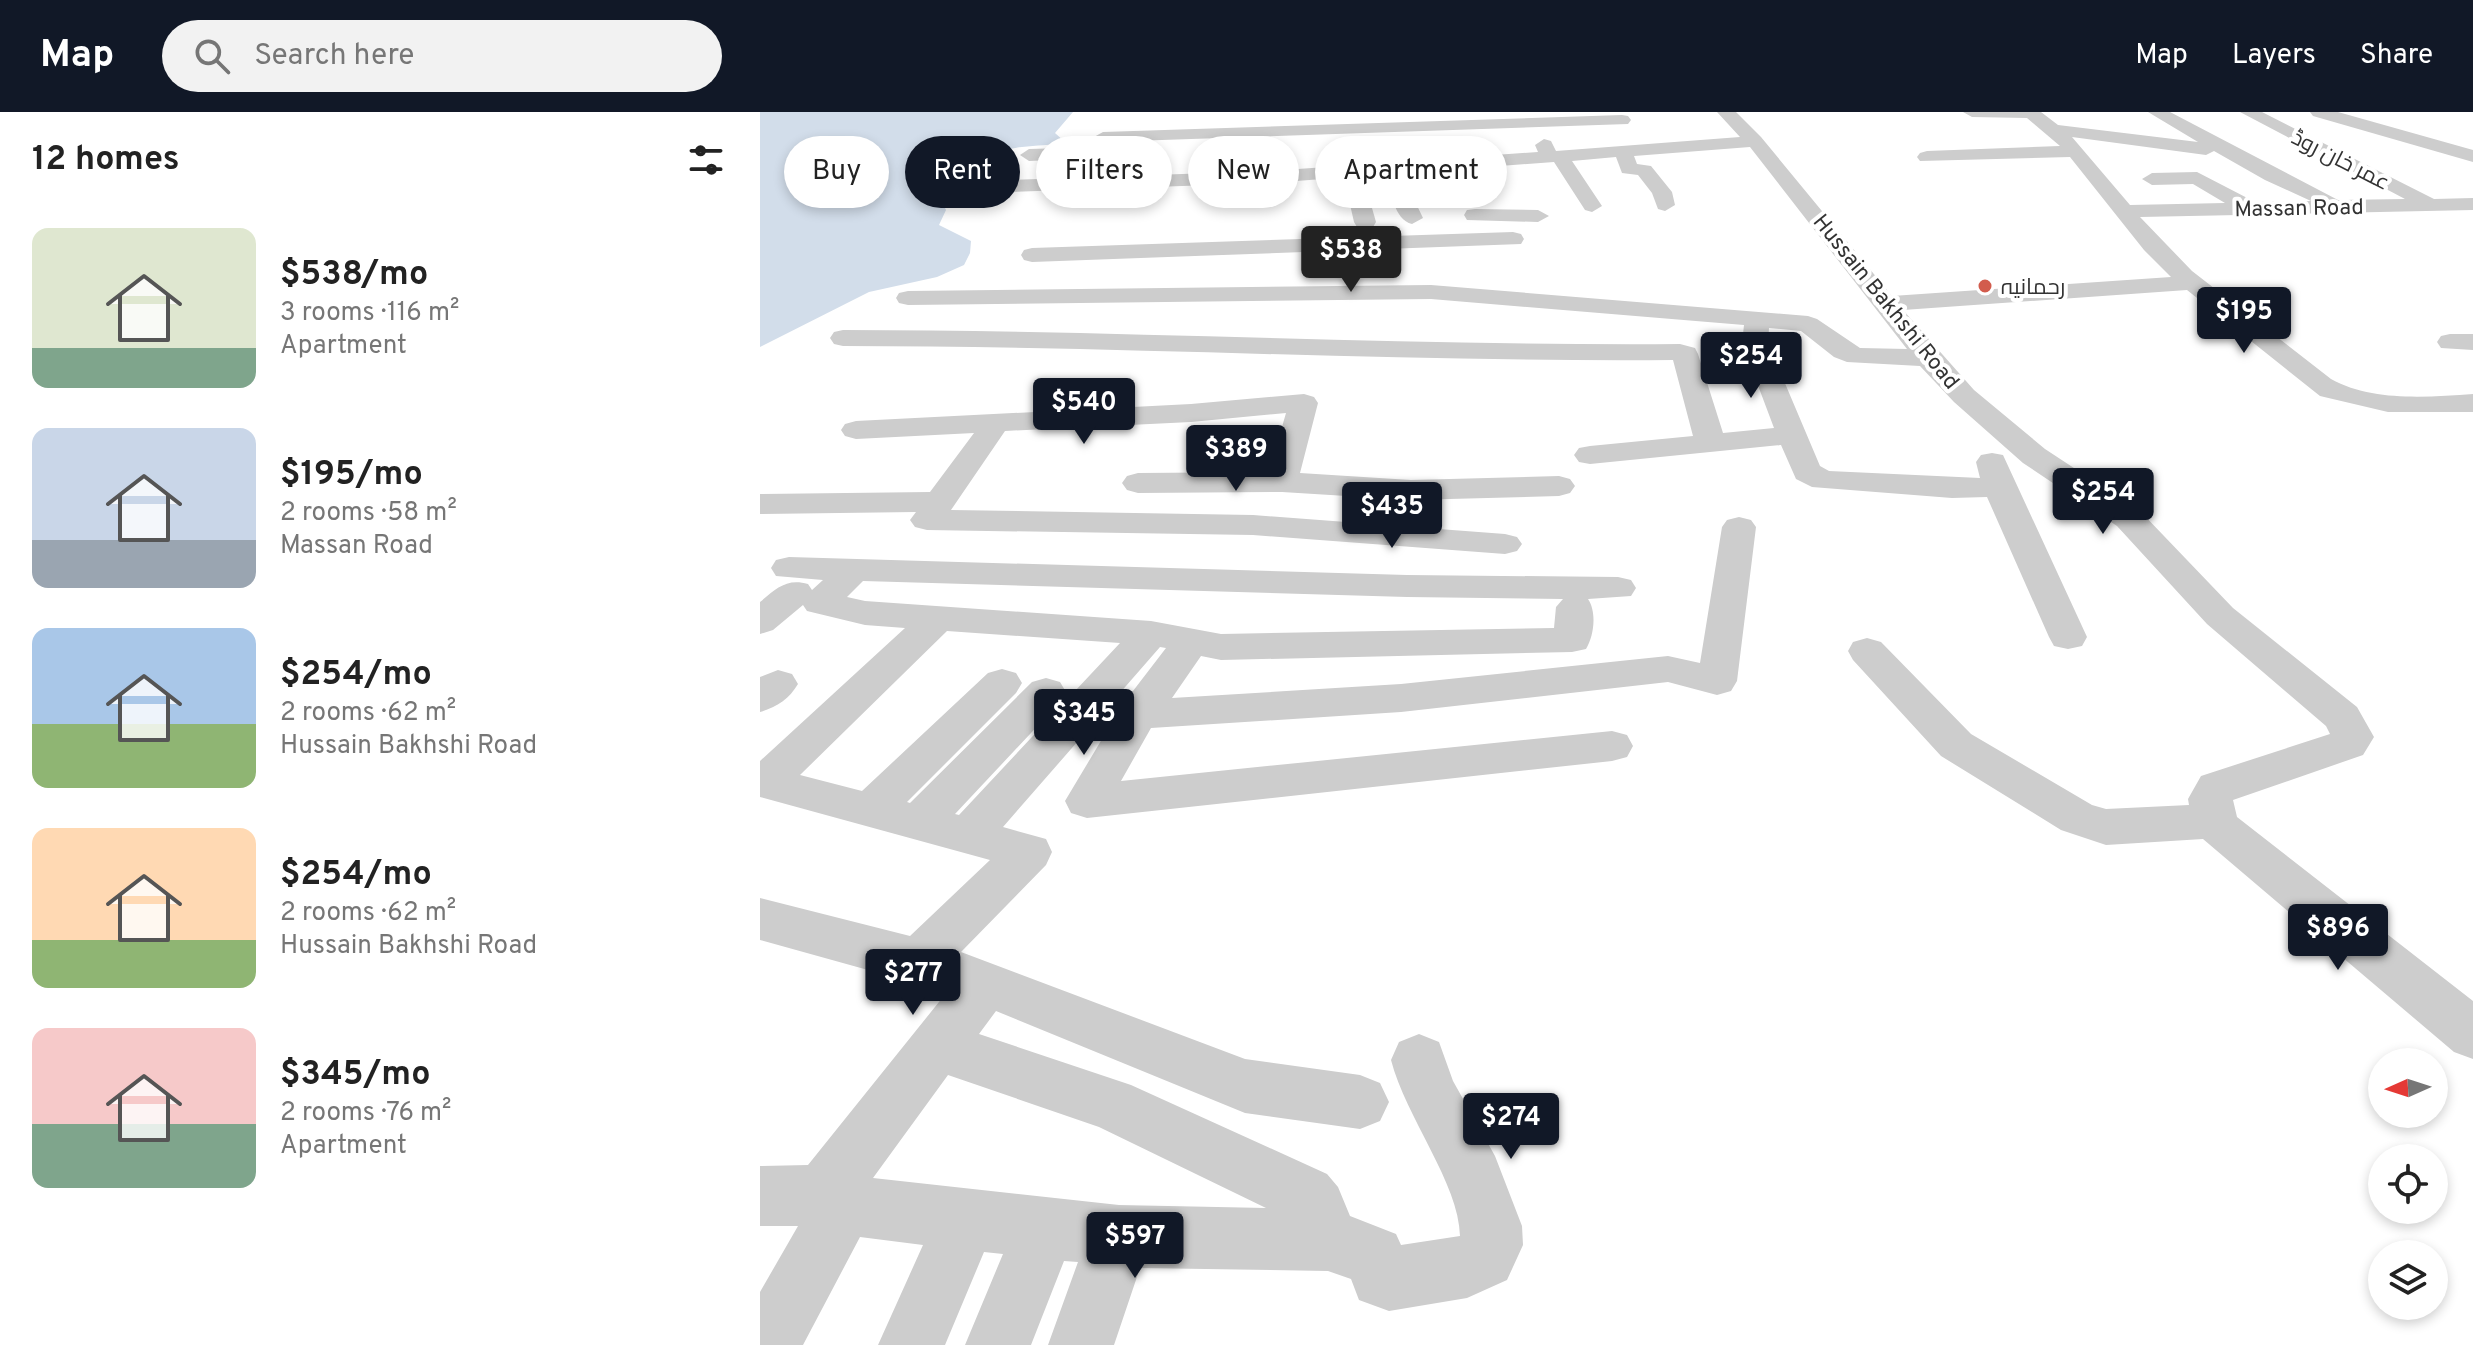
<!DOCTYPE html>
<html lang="en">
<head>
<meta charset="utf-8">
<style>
  body { margin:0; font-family:Overpass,Cairo,sans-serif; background:#f2f2f2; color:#222; height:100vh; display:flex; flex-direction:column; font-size:30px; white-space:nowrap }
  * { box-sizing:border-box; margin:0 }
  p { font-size:26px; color:#767676 }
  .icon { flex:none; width:44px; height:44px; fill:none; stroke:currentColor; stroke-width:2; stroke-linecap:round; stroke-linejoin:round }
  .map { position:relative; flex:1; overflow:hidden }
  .drawer { display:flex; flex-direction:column; background:#fff; width:760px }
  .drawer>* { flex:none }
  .banner { position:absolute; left:24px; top:24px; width:760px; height:72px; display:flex; gap:16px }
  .needle { width:52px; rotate:267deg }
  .controls { position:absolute; left:1608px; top:936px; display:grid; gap:16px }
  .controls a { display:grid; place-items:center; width:80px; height:80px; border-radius:50%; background:#fff; box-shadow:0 4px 12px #0003; font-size:40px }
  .price { position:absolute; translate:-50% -68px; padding:0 18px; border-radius:8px; background:#111827; color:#fff; font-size:26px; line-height:52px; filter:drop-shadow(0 2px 4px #0008) }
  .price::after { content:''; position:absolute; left:50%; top:48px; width:24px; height:18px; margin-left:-12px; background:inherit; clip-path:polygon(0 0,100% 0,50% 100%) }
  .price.on { background:#222; color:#fff }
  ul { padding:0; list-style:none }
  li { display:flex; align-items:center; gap:24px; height:200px; padding:0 32px }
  li span { display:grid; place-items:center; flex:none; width:224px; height:160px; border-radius:16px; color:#555 }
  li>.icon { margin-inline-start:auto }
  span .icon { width:96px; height:96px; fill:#fffc; stroke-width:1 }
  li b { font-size:34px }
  h2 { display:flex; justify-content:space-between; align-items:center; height:96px; padding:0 32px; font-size:34px }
  .chip { padding:0 28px; border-radius:36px; background:#fff; box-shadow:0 4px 12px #0003; font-size:28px; line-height:72px }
  .chip.on { background:#111827; color:#fff }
  header { display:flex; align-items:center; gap:48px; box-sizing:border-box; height:112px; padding:0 40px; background:#111827; color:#fff }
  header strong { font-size:38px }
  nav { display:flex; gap:44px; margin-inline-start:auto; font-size:28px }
  .search { width:560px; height:72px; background:#f2f2f2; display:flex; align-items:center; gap:20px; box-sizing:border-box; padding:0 28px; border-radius:44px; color:#767676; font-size:30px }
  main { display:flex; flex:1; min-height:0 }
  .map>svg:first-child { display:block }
</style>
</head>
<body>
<header>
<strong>Map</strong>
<div class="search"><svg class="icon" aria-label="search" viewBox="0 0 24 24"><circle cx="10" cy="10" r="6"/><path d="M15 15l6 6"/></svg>Search here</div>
<nav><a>Map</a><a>Layers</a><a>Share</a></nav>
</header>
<main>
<section class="drawer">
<h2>12 homes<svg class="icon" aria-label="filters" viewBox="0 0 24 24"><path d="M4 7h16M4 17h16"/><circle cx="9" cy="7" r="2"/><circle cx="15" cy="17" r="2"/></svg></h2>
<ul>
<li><span style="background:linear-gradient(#dfe7d0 75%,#7fa58c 0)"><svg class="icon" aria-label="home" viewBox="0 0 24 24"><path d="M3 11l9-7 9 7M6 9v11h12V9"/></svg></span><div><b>$538/mo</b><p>3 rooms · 116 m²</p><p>Apartment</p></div></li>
<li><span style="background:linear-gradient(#c9d6e8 70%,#9aa5b1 0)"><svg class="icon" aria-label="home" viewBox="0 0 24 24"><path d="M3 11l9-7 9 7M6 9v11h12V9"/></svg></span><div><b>$195/mo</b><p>2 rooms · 58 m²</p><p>Massan Road</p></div></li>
<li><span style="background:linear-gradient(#a9c7e8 60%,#8fb573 0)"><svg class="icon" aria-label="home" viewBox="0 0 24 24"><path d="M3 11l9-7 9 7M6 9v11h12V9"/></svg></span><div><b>$254/mo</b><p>2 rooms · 62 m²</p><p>Hussain Bakhshi Road</p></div></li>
<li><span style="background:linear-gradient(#ffd9b3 70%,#8fb573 0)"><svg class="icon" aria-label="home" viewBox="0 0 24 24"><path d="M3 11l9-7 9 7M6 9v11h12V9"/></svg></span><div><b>$254/mo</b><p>2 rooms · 62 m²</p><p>Hussain Bakhshi Road</p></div></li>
<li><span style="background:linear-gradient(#f6c9c9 60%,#7fa58c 0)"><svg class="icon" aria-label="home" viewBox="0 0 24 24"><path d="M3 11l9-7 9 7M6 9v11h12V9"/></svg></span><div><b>$345/mo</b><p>2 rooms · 76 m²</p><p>Apartment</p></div></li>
</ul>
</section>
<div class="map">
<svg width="1713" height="1233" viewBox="0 0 1713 1233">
  <rect width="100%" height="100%" fill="#fff"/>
  <path fill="#d2ddea" d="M0,0H313L295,21L305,30C291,34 276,33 262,35C236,38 170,54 165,83L182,90L186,98L179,113L211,129L210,141L204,153L177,165L109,180L0,235Z"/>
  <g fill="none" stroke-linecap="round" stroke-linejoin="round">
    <g fill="#cdcdcd" fill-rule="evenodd">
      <path d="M957,0H976L1001,25L1132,184L1411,165L1384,138L1310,45L1160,49L1157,45L1160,41L1167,39L1300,34L1267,6L1212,5L1203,0H1281L1298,13L1438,30L1388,0H1410L1578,88L1645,87L1480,0H1502L1674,87L1713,86V98L1380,105L1432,159L1571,267C1612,290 1668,285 1713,282V300H1628L1560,284L1427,178L1143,198L1214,278L1285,337L1381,400L1473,496L1597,595L1614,625L1603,643L1473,688L1477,705L1713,889V947L1694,940L1443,727L1346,733L1301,718L1181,644L1093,548L1088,539L1093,530L1107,526L1121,530L1211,622L1332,693L1346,697L1429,693L1428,687L1441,664L1570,622L1566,614L1447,512L1357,414L1263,351L1194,290L1160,254L1087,250L1074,245L1041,219L1009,216L1008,231L1060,354L1069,359L1220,366L1216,350L1221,343L1232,341L1243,343L1327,525L1322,534L1308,537L1294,534L1289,525L1227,385L1192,386L1052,375L1036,367L1021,333L830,352L819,350L814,343L819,336L830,334L933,324L913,248C636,250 360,234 83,234L74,232L70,226L74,220L83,218C362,218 641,234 920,232L935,236L938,242L963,321L1014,316L982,231L984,213L671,187L148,193L139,191L136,186L139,181L148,179L671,173L1048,204L1057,207L1100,236L1147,237L990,35L874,44L877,52L891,54L912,80L915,93L905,99L898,97L892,81L878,63L862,61L856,45L812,49L842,94L832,100L825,98L794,50L648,61L650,79L663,106L652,112C634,108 630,78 628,62L509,71L222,81L212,75L222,69L509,59L778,40L775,33L784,27L791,29L796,39L980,25ZM1312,25L1446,43L1454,39L1505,68L1551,89L1495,90L1437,60L1392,61L1382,67L1392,73L1433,72L1465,91L1370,93Z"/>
      <polygon points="1550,0 1578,0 1713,38 1713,50 1553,4"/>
      <polygon points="862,3 868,4 871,8 868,12 343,30 334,25 343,20"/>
      <polygon points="374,34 381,36 383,40 381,44 269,49 260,43 269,37"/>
      <polygon points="596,69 606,75 616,110 613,115 597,115 594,110 586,75"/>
      <polygon points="715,97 778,98 789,104 778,110 707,108 704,103 707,98"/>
      <polygon points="753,120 761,122 764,127 761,132 272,150 264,148 261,143 264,138 272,136"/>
      <polygon points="1690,222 1713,222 1713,238 1681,236 1677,230 1681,224"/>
      <polygon points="544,282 554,285 558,291 540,361 651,368 799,364 810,367 815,374 810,381 799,384 651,388 522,380 378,381 367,378 362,371 367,364 378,361 509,360 526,301 431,310 245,319 191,398 493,403 745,422 757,425 762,432 757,439 745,442 493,423 167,418 155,415 150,408 156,400 0,402 0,382 170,380 214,321 96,327 85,324 81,318 85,312 96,309 431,292"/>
      <path d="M979,405L991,408L996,415L977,569L971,579L957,583L908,570L641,600L391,616L361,669L852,619L867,623L873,634L867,645L852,649L327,706L311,701L305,689L363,592L406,536L400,535L243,715L286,727L292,740L286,753L201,840L485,947L600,963L620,971L629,990L620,1009L600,1017L485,1001L236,899L219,922L371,973L567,1062L578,1075L590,1104L636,1122L641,1133L700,1124C699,1071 646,1006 631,948L639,930L659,922L679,930L693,969L735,1044L762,1114L763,1133L747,1168L707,1186L629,1199L599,1188L591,1167L568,1159L380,1156L354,1233H288L318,1150L304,1149L271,1233H205L243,1142L224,1140L185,1233H118L163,1133L100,1125L43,1233H0V1180L38,1114H0V1054L48,1053L187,880L0,828V786L150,824L230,748L0,685V649L145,516L105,513L47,499L43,493L13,518L0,522V490C16,477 26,466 48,472L52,478L63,468L16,464L11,456L16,448L29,445L647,463L858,465L871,468L876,476L871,484L828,487C837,500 834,524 826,537L812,540L461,548L441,544L412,586L641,572L908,544L940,551L962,415L967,408ZM103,469L647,485L803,487L796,495L794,516L461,522L391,509L105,489L87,485ZM187,519L360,531L199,703L195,702L300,590L306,580L300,570L286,566L272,570L150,691L147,690L256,581L262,571L256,561L242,557L228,561L102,679L40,663ZM188,963L339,1015L506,1096L359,1093L113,1066Z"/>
      <path d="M18,558L32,562L38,572C29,587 17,595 0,600V565Z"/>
    </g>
  </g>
  <circle fill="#d25c4d" stroke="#fff" stroke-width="3" cx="1225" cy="174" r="8"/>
  <g text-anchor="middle" stroke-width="8" stroke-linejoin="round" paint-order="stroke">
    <g font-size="22" fill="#333" stroke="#fff">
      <text transform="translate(1581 47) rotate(27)" y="8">عمر خان روڈ</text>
      <text transform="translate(1539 95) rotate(-1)" y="8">Massan Road</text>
      <text transform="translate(1127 189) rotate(51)" y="8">Hussain Bakhshi Road</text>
    </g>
    <g font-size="22" fill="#333" stroke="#fff" text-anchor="start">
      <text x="1241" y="182">رحمانیہ</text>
    </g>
  </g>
</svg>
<div class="controls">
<a><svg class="needle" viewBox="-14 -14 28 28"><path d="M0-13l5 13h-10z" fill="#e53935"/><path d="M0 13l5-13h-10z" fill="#767676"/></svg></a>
<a><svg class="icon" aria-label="locate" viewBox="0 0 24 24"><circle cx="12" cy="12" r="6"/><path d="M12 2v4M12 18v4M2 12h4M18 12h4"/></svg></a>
<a><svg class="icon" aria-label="layers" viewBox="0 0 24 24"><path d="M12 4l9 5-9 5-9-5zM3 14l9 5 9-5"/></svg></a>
</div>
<b class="price on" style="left:591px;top:182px">$538</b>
<b class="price" style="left:1484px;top:243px">$195</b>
<b class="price" style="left:991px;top:288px">$254</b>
<b class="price" style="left:324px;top:334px">$540</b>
<b class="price" style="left:476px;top:381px">$389</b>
<b class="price" style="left:1343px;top:424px">$254</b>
<b class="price" style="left:632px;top:438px">$435</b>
<b class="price" style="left:324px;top:645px">$345</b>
<b class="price" style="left:1578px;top:860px">$896</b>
<b class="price" style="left:153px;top:905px">$277</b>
<b class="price" style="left:751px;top:1049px">$274</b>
<b class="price" style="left:375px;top:1168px">$597</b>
<div class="banner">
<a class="chip">Buy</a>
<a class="chip on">Rent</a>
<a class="chip">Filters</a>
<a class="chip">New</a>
<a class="chip">Apartment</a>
</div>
</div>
</main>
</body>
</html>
